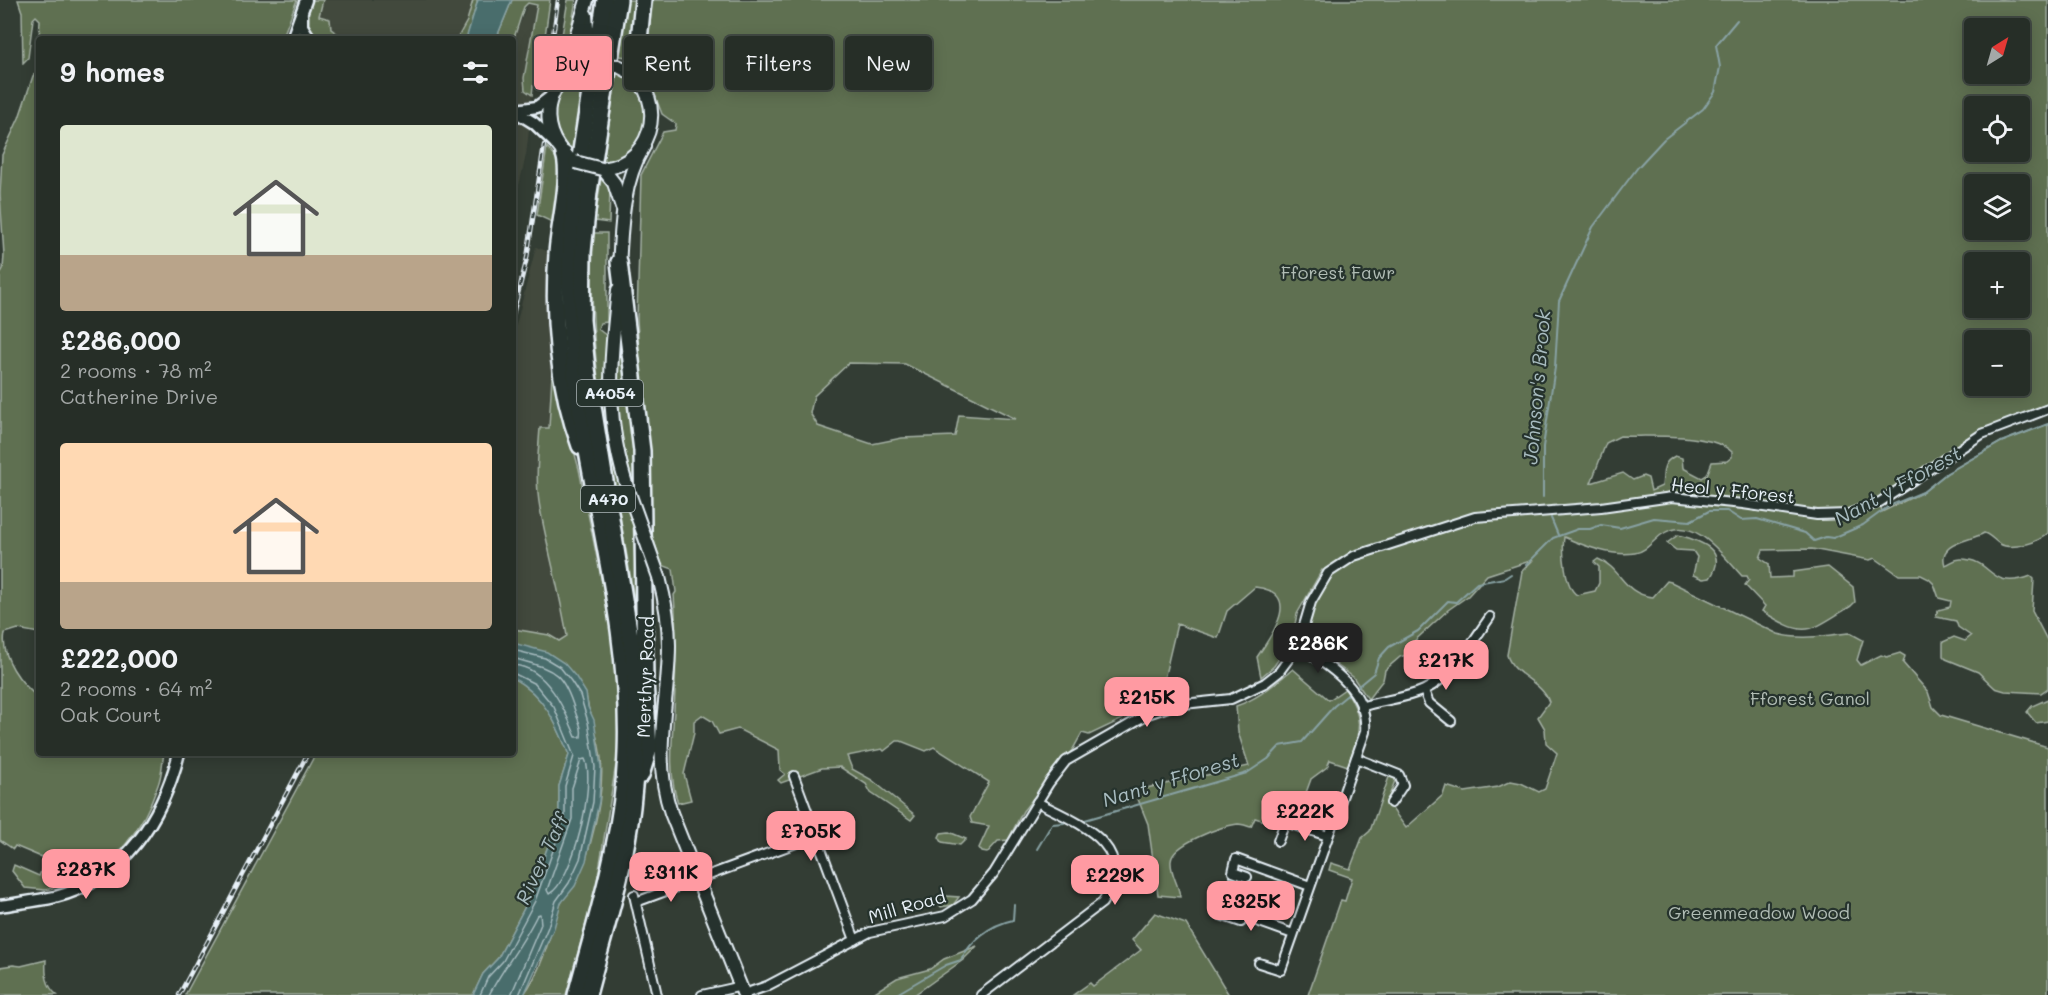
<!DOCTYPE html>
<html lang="en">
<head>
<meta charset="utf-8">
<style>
  body { margin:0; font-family:Mali,sans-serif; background:#323a33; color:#f1f3f6; height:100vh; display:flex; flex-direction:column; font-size:22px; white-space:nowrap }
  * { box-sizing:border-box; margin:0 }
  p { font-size:20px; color:#a4a8a7 }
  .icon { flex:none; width:33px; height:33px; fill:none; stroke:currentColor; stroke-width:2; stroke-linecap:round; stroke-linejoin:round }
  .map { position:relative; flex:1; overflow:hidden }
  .details { position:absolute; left:36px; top:36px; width:480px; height:720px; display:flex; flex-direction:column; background:#262e27; border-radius:6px; box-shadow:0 3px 15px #0003,0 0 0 2px #424a44 }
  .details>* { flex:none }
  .hud { position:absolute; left:534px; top:36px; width:570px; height:54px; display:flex; gap:12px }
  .needle { width:39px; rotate:37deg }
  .buttons { position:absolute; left:1964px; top:18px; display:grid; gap:12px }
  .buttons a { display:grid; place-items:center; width:66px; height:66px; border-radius:6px; background:#262e27; box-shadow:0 3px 15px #0003,0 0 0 2px #424a44; font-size:30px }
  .price { position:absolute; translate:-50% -51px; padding:0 14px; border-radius:12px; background:#ff9aa2; color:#111; font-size:20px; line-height:39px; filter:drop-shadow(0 2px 3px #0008) }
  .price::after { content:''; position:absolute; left:50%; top:36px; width:18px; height:14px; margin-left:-9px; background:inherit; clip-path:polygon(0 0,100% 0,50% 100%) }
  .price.selected { background:#222; color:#fff }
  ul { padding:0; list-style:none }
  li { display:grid; align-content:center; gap:12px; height:318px; padding:0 24px }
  li span { display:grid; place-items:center; height:186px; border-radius:6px; color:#555 }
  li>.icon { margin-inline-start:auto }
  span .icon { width:108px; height:108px; fill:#fffc; stroke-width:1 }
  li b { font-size:26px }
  h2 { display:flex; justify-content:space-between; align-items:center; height:72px; padding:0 24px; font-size:26px }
  .tag { padding:0 21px; border-radius:6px; background:#262e27; box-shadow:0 3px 15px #0003,0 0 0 2px #424a44; font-size:21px; line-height:54px }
  .tag.selected { background:#ff9aa2; color:#111 }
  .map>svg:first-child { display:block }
</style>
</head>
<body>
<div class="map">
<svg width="2048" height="995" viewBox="0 0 2048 995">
  <rect width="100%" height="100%" fill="#333d34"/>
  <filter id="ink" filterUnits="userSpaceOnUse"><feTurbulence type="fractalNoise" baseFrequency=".0167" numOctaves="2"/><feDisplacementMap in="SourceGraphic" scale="12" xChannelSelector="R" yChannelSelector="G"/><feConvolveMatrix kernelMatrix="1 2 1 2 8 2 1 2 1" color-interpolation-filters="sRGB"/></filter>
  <g filter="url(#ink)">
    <g fill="#43493d">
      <polygon points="323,0 473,0 467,21 457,39 329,39 319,16"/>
      <polygon points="528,3 537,6 524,78 525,90 532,95 530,103 522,104 513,103 513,41"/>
      <polygon points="513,119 529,129 526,155 514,207"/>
      <polygon points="536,247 552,253 553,357 549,428 540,429 537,473 540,506 559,587 567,636 559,641 549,635 513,629 513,337"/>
    </g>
    <g fill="#5f6f51" stroke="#a4b0a4" stroke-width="1.5" fill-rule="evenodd">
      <polygon points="18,0 297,0 282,39 39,39 40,20 36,16 33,19 28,58 23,63 22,12"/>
      <polygon points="306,0 323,0 319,16 330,19 331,29 345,39 292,39"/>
      <polygon points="473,0 478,0 467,37 457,39 467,21"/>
      <polygon points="512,0 550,0 538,87 533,86 532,95 525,90 524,78 537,5 528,3 524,7 513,41 496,39"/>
      <polygon points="568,0 576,0 569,41 556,71"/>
      <polygon points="627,0 638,0 633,58 620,56"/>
      <path d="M653,0H2048V409L1982,434L1880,502L1882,512L1923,492L1947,473L2001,442L2048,424V533C2039,542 2012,551 2000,544C1994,541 1991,535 1984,533C1971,541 1937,542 1945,565C1951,564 1953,559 1961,559C1994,559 1988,592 2031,576L2034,579L2032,611L2048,642V688L2041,693L2005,691L1995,688L1978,672L1946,659L1943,656V642L1954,637L1965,641L1971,636L1958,627L1956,621L1936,617L1938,610L1950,607L1951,601L1939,598L1934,584L1929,579L1921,575H1899L1875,558L1870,560L1812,549L1763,550L1760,558L1769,564L1770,578L1793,577V572L1828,567L1853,587L1855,602L1851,606C1807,633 1807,639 1762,611L1765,606L1745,585L1749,580L1747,576H1742C1723,556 1694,512 1661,535C1653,541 1645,552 1635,553C1612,557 1584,546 1564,537C1562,551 1565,588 1577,595L1595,591L1599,583V567L1594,562L1598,559C1622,568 1622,594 1653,597L1667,581L1671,582L1778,634C1803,641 1824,635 1850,633L1863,640L1857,660L1861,665L1881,655L1887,657L1900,653L1905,656L1903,663L1928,692L1933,707L1941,715L2048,747V995H1308L1341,900L1345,901L1352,878L1329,870L1331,863L1350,869L1362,838L1370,831L1389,777L1396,778L1387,802L1406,828L1443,795L1446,786L1465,792L1498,787L1511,781L1521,783L1539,792L1545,789L1557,753L1546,743L1545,729L1538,717L1549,702C1542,681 1513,676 1507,655L1522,571L1533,560L1487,575L1468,596L1448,610L1410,645L1412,653L1400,657L1385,670L1383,680L1368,699L1353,677L1310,645L1302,632L1328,573L1322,570L1297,614L1292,639L1274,666L1261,677L1257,657C1273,634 1303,592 1255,587L1227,611L1218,638L1177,624L1164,679L1163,699L1134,709L1127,717L1089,735L1082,733L1073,749L1023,811L1008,840L998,841L987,853L982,852L979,848L989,826L972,823L970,817L989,782L934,747L926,751L901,741H897L884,751L882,749L847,756L852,769L872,780L915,815L911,820L871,793L866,784L840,767L822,768L781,783L778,780L785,774L780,770L779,750L738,729L719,734L712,721L702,715L694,721V733L684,774L691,800L678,803C668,775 672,741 674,711C676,672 677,634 674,595L676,592L673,569L662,565L649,526L637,319L641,175L663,132L675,130L676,124L662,114L641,59L649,31ZM1974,28H2019V74H1974ZM1974,106H2019V152H1974ZM1974,184H2019V230H1974ZM1974,262H2019V308H1974ZM1974,340H2019V386H1974ZM849,363L905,364L1016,419L959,415L955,436L902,438L872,444L818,426L810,413L814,396ZM1620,436C1649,437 1712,432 1732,452V457L1727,461L1712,462L1707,475L1702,478L1683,468L1682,458L1675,456C1661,463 1664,472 1662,486L1651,491L1648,478L1643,476L1633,480L1623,473L1591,483L1606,443Z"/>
      <path d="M39,69V650V633L18,629L5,633C0,657 21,684 39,698V753H164C162,763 162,775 158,785C144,827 115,868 72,881L61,874L58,884L61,886L45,890L25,888L12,871L14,865L39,876L46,859L15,846L13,849L0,840V274L3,269L4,255L0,194L2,155L19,118L33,76Z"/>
      <path d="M590,72L576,155C543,129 549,83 590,72Z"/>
      <path d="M617,73C660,94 651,156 603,162Z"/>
      <polygon points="547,147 562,165 554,223 537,215"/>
      <polygon points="601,179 610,188 609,223 595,221"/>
      <path d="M594,233H607V322L600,323L598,329L607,336L604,381L606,428L614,468L633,523L638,625C620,495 583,366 594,233Z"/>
      <path d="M622,314L634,427L635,489C614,425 616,380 622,314Z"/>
      <path d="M553,357L562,407L579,469L613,637L621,733L596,888L566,995H523C540,974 549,941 556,915C562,895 580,880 586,859C596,825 607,781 599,746C595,729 588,711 586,694L521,646L513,643V629L549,635L559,641L567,636C560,593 548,551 540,508C535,482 538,455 540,428H549Z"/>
      <path d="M1678,535C1702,541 1729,551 1710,578L1703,579L1693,575L1697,557L1693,551L1676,550L1667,543Z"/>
      <path d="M1293,669L1329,700L1345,689C1366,719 1359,733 1348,766L1330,760L1327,767L1311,779L1303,801L1293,798L1290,806L1281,803L1278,808L1270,806L1265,821L1255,818L1251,827C1247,826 1242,824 1238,824C1223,825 1172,844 1171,861C1170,874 1179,884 1180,897L1158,895L1148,824L1138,799L1142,789L1249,766L1238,732L1236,706C1259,699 1274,684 1293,669Z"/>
      <path d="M513,678C545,696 556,722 569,755L559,786V815L529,899L498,958L483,974L473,995H185L316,753H513Z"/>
      <polygon points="2048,699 2048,721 2036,723 2027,712 2032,706"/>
      <polygon points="949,832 966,839 960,845 942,842 939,837 941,833"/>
      <polygon points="945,896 959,897 953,905 941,907 939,904"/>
      <polygon points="1155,913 1186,924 1229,995 1073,995 1090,983 1093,986 1141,950 1132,940"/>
      <polygon points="977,946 963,960 914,995 870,995 897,978 930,969 944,959"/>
      <path d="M46,960C45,974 46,986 57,995H0V967L13,965L21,966Z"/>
    </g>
    <g fill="#486d6c" stroke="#88a2a4" stroke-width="1.5">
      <polygon points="478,0 512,0 496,39 466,39"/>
      <path d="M513,643L547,652L564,663L576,677L586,693L588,707L594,720L601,767L599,802L586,861L575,886L561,903L554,928L524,995H473L483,974L498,958L529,899L559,815V786L569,755C556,722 544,696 513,678Z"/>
    </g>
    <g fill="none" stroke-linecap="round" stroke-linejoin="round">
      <g stroke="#a8bcc0" stroke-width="1.5">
        <polyline points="513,650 545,658 560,667 571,681 580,695 588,722 595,767 593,802 580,859 569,883 556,901 548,927 519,995"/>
        <path d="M513,658C552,670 562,668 575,711C578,721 583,727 581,737H576C565,710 547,667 513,665"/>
        <path d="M585,759C596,783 573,882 549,894L547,890L572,819V788L581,760Z"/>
        <polyline points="480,995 488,977 503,961 535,901 565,817 565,786 574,756 554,707 535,684 513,673"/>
        <path d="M489,995C503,968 523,944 537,915L540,914L541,924L511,995"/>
      </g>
      <g stroke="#88a2a4" stroke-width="2">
        <polyline points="1543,497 1543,447 1555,367 1559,301 1593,227 1638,167 1664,139 1703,109 1715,92 1720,67 1716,45 1737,20"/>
        <polyline points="1551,518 1558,535"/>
        <polyline points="1526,565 1553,538 1578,529 1590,529 1601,525 1620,528 1654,518 1690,521 1709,511 1727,511 1741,520 1757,519 1805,533 1814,541 1826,537 1833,538 1863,525 1889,506 1923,492 1947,473 2001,442 2048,424"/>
        <polyline points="1085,820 1247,773 1268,759 1280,746 1302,742 1334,706 1374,673 1379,658 1389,647 1418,631 1448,601 1456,602 1477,583 1505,578 1511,574"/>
        <polyline points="1037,849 1052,824 1064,823"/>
        <path d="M895,995L946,965L961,960C971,940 990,925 1013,920L1014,905"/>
      </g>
      <g stroke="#e8f1f8" stroke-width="12">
        <g id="street">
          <polyline points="1424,691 1429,703 1451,721"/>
          <path d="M1361,707C1381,700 1405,699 1424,690C1453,677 1472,642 1490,617"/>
          <polyline points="1356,758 1399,775 1403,785 1391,803"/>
          <polyline points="794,776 855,940"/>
          <polyline points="1278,841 1285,822 1328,836"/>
          <polyline points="1247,877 1233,872 1236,859 1310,886"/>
          <polyline points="634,895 657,995"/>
          <polyline points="636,902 815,836"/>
          <polyline points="1218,914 1241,922 1243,916 1293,934"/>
          <path d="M1259,963L1281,970L1365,732C1369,690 1329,666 1298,646"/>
          <polyline points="744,994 767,986 870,932 945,916 972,899 994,873 1049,783 1066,761 1148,714 1174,705 1231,699 1265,683 1279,672 1298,646 1311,602 1328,573 1354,556 1475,517 1601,507 1672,497 1743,504 1817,515 1848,514 1880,502 1982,434 2048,409"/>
          <polyline points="702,995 742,986"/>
          <path d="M981,995L1102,903C1141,846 1078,823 1037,802"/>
        </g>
      </g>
      <g stroke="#e8f1f8" stroke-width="15">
        <g id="secondary">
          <polyline points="302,15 302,26 310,39"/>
          <polyline points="292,39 306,0"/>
          <polyline points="513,110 534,123 555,143"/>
          <polyline points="516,110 537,107 553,95"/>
          <path d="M0,906C18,903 37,901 55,897C124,880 163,817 179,753"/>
        </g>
      </g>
      <g stroke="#e8f1f8" stroke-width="16">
        <g id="primary">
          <polyline points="586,15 588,41 593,51"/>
          <polyline points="564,76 587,0"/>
          <path d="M569,158C534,128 545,74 591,64"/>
          <path d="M602,169C658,163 670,88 618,66"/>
          <polyline points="603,169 614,183 622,207"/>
          <path d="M619,270C621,229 622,182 644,146"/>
          <path d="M618,290C610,365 604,420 629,493"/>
          <path d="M659,577C665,600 669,621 669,645C669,703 651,754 671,813L744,995"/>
        </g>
      </g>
      <g stroke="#e8f1f8" stroke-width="20">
        <g id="highway">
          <polyline points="640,80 637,61 643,0"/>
          <path d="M564,154C572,176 558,229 557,254C552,317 558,387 580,446"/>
          <polyline points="619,262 642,451 645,680 649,749 641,775"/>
          <path d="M576,995C597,916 623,835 626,753C632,602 574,456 570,306C567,204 590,100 605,0"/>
          <path d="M588,995C604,933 625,870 632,807C638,756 638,705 633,655L587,369L582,320L583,252L589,192L619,0"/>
        </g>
      </g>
      <use href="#street" stroke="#26332d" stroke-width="8"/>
      <use href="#secondary" stroke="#26332d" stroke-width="10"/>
      <use href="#primary" stroke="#26332d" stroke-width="12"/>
      <use href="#highway" stroke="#26332d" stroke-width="15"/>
      <g stroke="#e8f1f8" stroke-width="4.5">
        <g id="rail">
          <polyline points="546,85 558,0"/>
          <polyline points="513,314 527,258 544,145"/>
          <polyline points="179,995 308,753"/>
        </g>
      </g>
      <use href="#rail" stroke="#26332d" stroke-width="2" stroke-dasharray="7" stroke-linecap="butt"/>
      <g stroke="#e8f1f8" stroke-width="16" stroke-linecap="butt">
        <g id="primary-bridge">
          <polyline points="591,64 618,66"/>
          <polyline points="575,162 602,169"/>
          <polyline points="629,493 659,577"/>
        </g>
      </g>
      <use href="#primary-bridge" stroke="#26332d" stroke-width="12"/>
    </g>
  </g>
  <g text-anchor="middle" stroke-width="4.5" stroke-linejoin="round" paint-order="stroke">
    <g fill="#26332d" stroke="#aeb8bb" stroke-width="1.5">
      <rect x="577" y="380" width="66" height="26" rx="4.5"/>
      <rect x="581" y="486" width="54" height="26" rx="4.5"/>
    </g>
    <g font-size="16" font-weight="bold" fill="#e8f1f8">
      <text x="610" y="399">A4054</text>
      <text x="608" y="505">A470</text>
    </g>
    <g font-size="18" fill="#b1bdb5" stroke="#26332d">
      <text x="1338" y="279">Fforest Fawr</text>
      <text x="1810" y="705">Fforest Ganol</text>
      <text x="1759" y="919">Greenmeadow Wood</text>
    </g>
    <g font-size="18" fill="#e8f1f8" stroke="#26332d">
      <text transform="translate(1733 491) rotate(6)" y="6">Heol y Fforest</text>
      <text transform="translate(646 677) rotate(-88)" y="6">Merthyr Road</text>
      <text transform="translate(907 907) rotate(-16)" y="6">Mill Road</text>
    </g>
    <g font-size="20" font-style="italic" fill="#a8bcc0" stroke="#26332d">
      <text transform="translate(1537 387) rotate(-85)" y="7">Johnson's Brook</text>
      <text transform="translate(1898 486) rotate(-29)" y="7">Nant y Fforest</text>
      <text transform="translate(1171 780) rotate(-17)" y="7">Nant y Fforest</text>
      <text transform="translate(542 859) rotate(-65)" y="7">River Taff</text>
    </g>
  </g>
</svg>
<div class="buttons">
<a><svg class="needle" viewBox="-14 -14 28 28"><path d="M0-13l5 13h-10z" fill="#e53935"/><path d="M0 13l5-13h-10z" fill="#a4a8a7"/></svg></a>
<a><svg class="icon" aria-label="locate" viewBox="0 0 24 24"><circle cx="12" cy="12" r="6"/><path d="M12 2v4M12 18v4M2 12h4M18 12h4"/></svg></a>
<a><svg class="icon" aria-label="layers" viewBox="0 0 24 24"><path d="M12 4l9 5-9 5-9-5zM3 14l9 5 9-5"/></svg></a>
<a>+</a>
<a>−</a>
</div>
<b class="price selected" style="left:1318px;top:674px">£286K</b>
<b class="price" style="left:1446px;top:691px">£217K</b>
<b class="price" style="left:1147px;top:728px">£215K</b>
<b class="price" style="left:1305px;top:842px">£222K</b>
<b class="price" style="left:811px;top:862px">£705K</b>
<b class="price" style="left:86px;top:900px">£287K</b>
<b class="price" style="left:671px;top:903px">£311K</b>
<b class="price" style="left:1115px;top:906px">£229K</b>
<b class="price" style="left:1251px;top:932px">£325K</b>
<div class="hud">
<a class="tag selected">Buy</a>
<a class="tag">Rent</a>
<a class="tag">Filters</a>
<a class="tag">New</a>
</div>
<section class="details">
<h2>9 homes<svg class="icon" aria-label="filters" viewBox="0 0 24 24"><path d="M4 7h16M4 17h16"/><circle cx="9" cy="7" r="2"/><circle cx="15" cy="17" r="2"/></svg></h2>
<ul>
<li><span style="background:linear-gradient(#dfe7d0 70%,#b9a48a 0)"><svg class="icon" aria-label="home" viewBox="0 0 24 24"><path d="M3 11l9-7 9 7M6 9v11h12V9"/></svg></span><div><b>£286,000</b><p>2 rooms · 78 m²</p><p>Catherine Drive</p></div></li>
<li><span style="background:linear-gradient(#ffd9b3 75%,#b9a48a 0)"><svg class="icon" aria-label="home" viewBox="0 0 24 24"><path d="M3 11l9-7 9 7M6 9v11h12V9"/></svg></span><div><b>£222,000</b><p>2 rooms · 64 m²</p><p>Oak Court</p></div></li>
</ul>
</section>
</div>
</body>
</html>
